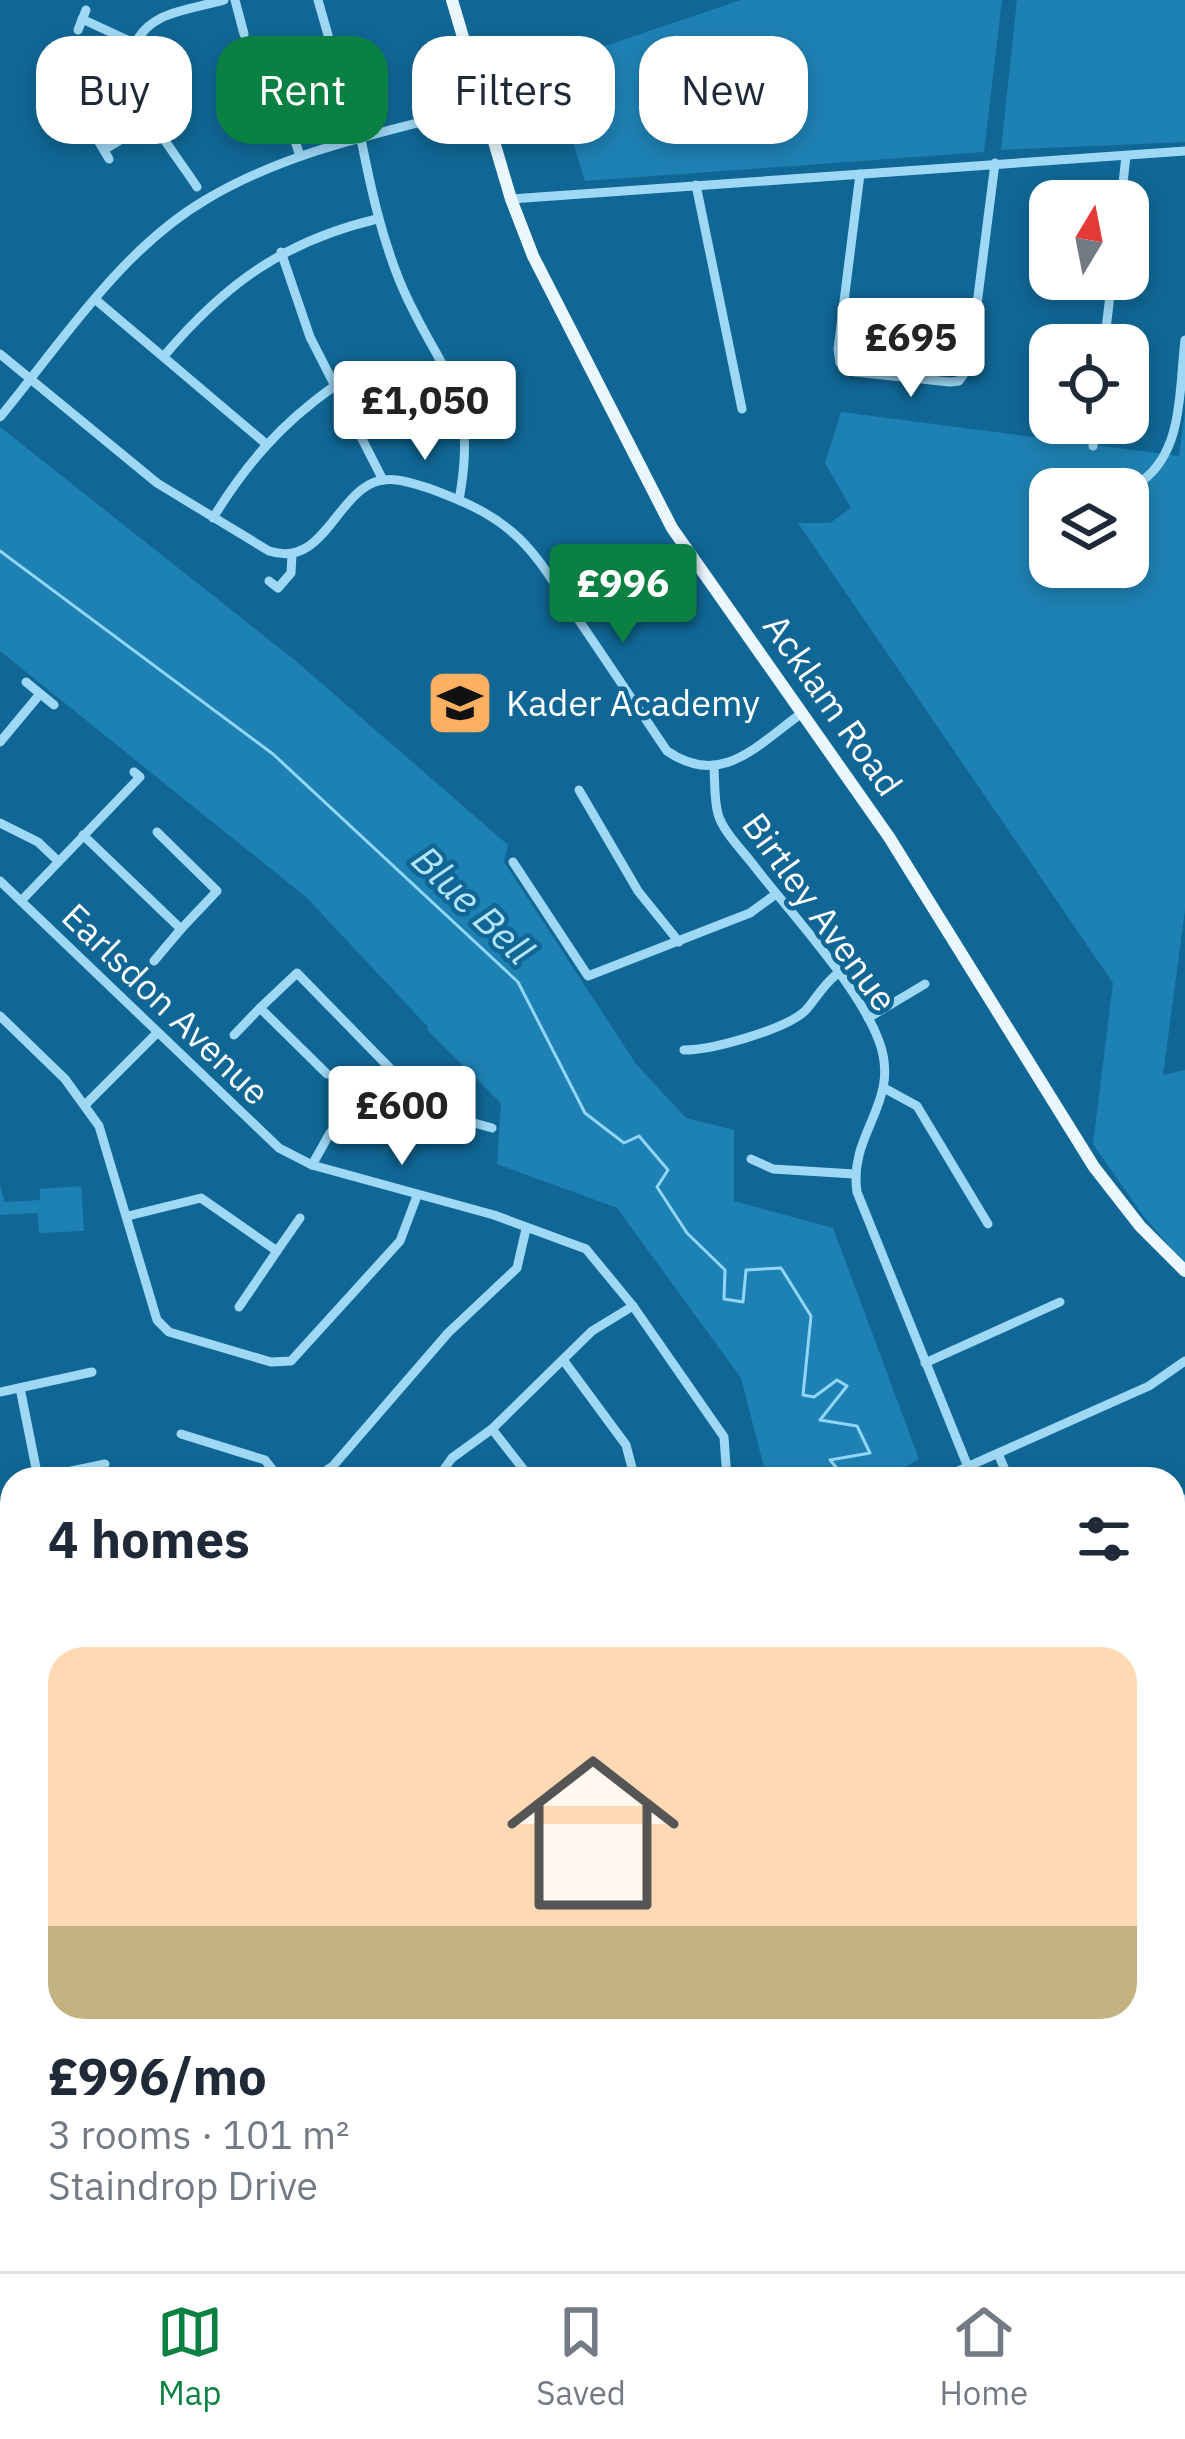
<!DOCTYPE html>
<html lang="en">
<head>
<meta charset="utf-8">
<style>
  body { margin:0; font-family:"IBM Plex Sans",sans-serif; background:#f6f6f7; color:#1f2937; height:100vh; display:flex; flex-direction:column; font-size:45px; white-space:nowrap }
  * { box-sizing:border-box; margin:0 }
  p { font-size:39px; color:#747a83 }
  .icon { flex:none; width:66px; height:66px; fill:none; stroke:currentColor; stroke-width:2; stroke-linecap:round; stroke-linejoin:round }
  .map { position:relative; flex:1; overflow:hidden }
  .side { position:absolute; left:0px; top:1467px; width:1185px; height:804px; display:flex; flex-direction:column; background:#fff; border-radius:36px 36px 0 0; box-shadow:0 6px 18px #0003 }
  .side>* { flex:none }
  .banner { position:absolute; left:36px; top:36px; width:1113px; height:108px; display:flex; gap:24px }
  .needle { width:78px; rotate:10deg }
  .fabs { position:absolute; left:1029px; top:180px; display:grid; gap:24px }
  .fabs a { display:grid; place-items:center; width:120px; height:120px; border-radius:24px; background:#fff; box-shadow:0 6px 18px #0003; font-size:60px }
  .price { position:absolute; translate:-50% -102px; padding:0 27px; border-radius:12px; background:#fff; color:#222; font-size:39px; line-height:78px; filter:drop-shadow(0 3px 6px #0008) }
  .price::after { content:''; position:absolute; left:50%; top:72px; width:36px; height:27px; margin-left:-18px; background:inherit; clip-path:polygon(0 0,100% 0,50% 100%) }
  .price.active { background:#0b8043; color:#fff }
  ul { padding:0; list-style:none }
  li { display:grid; align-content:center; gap:24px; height:636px; padding:0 48px }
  li span { display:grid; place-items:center; height:372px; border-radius:36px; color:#555 }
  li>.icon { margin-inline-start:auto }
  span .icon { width:216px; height:216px; fill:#fffc; stroke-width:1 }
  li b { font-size:51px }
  h2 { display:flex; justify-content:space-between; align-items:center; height:144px; padding:0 48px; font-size:51px }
  .tag { padding:0 42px; border-radius:36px; background:#fff; box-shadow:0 6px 18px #0003; font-size:42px; line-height:108px }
  .tag.active { background:#0b8043; color:#fff }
  .menu { display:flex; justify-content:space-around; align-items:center; height:168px; border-top:3px solid #e0e1e3; background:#fff; font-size:33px; color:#747a83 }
  .menu a { display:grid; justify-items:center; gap:6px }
  .menu .active { color:#0b8043 }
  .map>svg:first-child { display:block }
</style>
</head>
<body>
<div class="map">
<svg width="1185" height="2271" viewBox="0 0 1185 2271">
  <rect width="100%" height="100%" fill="#106795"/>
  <g fill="#1e81b3" fill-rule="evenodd">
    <polygon points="741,0 1002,0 984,152 585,181 549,65"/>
    <polygon points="1017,0 1185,0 1185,142 1001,150"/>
    <path d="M841,412L1179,456L1185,412V910L1163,1075L1185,1070V1264L1142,1214L1093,1144L1113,983L798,523H830L851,508L825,463ZM1050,489H1128V567H1050Z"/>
    <polygon points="0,427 297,662 508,845 504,862 636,1064 686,1118 734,1130 734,1201 833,1228 919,1459 886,1479 767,1479 741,1378 617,1208 497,1164 501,1103 427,1030 428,1027 307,898 0,651"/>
    <polygon points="0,1186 5,1202 40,1200 40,1189 81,1186 84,1231 39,1233 38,1213 0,1215"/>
    <polygon points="1173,1958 1185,1999 1185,2086 1173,2090"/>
    <polygon points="12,2175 12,2259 169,2259 171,2271 0,2271 0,2202"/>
  </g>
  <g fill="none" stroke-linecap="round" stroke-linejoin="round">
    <polyline stroke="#90d6f7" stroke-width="3" points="0,551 273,754 518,982 585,1113 624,1143 639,1136 668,1170 657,1187 687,1233 725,1270 724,1299 743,1302 746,1270 781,1268 811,1316 803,1395 814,1397 837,1380 847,1386 820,1420 857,1426 870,1453 830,1460 846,1479"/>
    <g stroke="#9fd8f4" stroke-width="9">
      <polyline points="235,0 244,34"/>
      <polyline points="318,0 328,35"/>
      <polyline points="82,19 134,43"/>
      <polyline points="78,30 86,10"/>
      <polyline points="282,102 300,156"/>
      <polyline points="273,105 290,99"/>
      <path d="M361,139C371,189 381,235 400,282C439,375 480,388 459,500"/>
      <polyline points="99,142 109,159"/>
      <polyline points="104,150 153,120"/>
      <polyline points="860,174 838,349 840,363 854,372 950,382 959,381 969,367 995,163"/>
      <polyline points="696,185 742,409"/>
      <path d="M197,187C170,145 90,55 161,18C179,9 204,6 224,0"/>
      <polyline points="511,199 1185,151"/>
      <polyline points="1121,201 1126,156"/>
      <polyline points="281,252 310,337 383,480"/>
      <polyline points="96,300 265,443"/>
      <polyline points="1104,345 1112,279"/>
      <path d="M0,354L157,483L269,551C316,566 330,515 361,490C383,472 407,481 431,489C460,500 488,511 512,532C538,554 555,585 574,613C605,659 636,705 667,751C722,789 758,744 802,713"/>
      <path d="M164,356C225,284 284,241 377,219"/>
      <path d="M0,417C62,342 121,249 207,199C291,149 390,131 484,106"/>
      <polyline points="1093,446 1095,423"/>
      <path d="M1142,481C1184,450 1179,388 1185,340"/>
      <path d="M213,518C246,464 281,424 333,387"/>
      <polyline points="269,581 278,588 291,573 292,554"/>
      <polyline points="26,682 54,705"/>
      <polyline points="0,742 40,694"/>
      <path d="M714,768C715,782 714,800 718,814C723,832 744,852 755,867C793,916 858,985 879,1041C902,1103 848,1132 857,1192L968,1467"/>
      <polyline points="579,790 638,891 679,942"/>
      <polyline points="0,823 38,842 58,861"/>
      <polyline points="83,835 181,929 217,891 157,832"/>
      <polyline points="513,862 588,976 750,913 776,894"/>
      <polyline points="0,881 279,1148 312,1165 494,1215 586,1249 633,1306 724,1437 727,1479"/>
      <polyline points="21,901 140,777 134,772"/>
      <polyline points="154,961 181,929"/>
      <polyline points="0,1016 65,1079 99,1126 157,1320 169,1332 271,1362 291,1361 400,1241 417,1196"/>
      <polyline points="868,1018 925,984"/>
      <polyline points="234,1035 260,1008"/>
      <path d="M684,1050C712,1050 784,1030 805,1011C816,999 822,986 837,974"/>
      <polyline points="327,1074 260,1008 297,973 418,1097 453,1117 492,1128"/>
      <polyline points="884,1088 917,1106 988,1224"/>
      <polyline points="85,1105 157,1033"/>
      <polyline points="751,1159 773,1169 854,1174"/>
      <polyline points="312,1165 330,1133 391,1071"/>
      <polyline points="128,1216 201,1198 277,1251 239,1307"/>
      <polyline points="277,1251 300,1218"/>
      <polyline points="564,1361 626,1445 635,1479"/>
      <polyline points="925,1363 1060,1302"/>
      <polyline points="20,1388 38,1478 105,1464"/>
      <polyline points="0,1392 92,1372"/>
      <polyline points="492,1429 531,1479"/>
      <polyline points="181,1434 265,1460 280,1479"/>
      <polyline points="999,1456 1009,1479"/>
      <polyline points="313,1479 333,1466 448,1333 517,1268 526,1229"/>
      <polyline points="437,1479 452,1458 492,1429 592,1331 633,1306"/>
      <polyline points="940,1479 1149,1386 1185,1361"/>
      <polyline points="1173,1504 1185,1499"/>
      <polyline points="0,1507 5,1506"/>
      <polyline points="1173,1590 1185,1603"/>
      <polyline points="0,1602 12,1599"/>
      <polyline points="1173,1650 1185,1640"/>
      <polyline points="1173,1722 1185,1742"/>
      <polyline points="0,1729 12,1738"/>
      <polyline points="1173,1751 1185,1743"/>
      <polyline points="1173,1845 1185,1836"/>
      <polyline points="0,1883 12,1923"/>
      <polyline points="1173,1953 1185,1995"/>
      <polyline points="0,1990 12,1988"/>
      <polyline points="0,2063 12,2066"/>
      <polyline points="1173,2166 1185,2168"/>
      <polyline points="1173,2213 1185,2211"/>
      <polyline points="225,2271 236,2259"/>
    </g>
    <g stroke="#ebf7ff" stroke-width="12">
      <polyline points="452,0 511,199 533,256 672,528 889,837 1094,1167 1140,1226 1185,1271"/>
      <polyline points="1173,2098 1185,2094"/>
      <polyline points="0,2139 12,2137"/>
      <polyline points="0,2173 12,2159"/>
      <polyline points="199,2259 206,2271"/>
      <polyline points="214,2259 220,2271"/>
      <polyline points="512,2271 552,2259"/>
    </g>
    <polyline stroke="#fff" stroke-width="14" points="188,2271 188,2259"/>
  </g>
  <defs>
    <g id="school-square" transform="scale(3.45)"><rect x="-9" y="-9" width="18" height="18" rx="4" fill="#ffaf61" stroke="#106795"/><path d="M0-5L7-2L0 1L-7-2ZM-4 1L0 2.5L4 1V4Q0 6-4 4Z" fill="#111"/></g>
  </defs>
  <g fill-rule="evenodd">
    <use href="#school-square" x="460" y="703"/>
  </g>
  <g text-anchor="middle" stroke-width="9" stroke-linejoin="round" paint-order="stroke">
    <g font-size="36" fill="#fff" stroke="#106795" text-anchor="start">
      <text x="506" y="716">Kader Academy</text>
    </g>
    <g font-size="36" fill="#fff" stroke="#106795">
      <text transform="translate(833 705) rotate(55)" y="13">Acklam Road</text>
      <text transform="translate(820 912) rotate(54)" y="13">Birtley Avenue</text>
      <text transform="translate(166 1004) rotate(44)" y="13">Earlsdon Avenue</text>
    </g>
    <g font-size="39" font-style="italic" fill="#b3e4fb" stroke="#106795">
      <text transform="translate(473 905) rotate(44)" y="14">Blue Bell</text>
    </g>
  </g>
</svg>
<div class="fabs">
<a><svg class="needle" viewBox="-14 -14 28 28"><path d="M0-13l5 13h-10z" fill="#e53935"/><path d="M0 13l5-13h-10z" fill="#747a83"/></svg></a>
<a><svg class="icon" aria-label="locate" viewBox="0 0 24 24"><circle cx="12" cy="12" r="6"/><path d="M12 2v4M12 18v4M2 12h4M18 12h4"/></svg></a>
<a><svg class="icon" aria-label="layers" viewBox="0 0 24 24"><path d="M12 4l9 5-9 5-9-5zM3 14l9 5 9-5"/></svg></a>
</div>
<b class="price" style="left:911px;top:400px">£695</b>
<b class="price" style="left:425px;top:463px">£1,050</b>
<b class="price active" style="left:623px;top:646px">£996</b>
<b class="price" style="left:402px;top:1168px">£600</b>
<div class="banner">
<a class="tag">Buy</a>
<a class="tag active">Rent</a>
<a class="tag">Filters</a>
<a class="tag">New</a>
</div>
<section class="side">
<h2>4 homes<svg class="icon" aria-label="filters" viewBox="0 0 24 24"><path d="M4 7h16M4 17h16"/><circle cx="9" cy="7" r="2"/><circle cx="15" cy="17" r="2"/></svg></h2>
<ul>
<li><span style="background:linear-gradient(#ffd9b3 75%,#c2b280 0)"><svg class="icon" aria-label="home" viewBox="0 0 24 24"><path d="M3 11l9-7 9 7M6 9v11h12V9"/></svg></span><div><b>£996/mo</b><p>3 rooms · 101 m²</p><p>Staindrop Drive</p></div></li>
</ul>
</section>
</div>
<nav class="menu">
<a class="active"><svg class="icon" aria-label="map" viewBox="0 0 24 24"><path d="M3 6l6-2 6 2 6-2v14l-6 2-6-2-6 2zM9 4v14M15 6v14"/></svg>Map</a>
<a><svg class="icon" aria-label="saved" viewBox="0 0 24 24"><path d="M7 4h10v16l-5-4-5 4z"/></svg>Saved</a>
<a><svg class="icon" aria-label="home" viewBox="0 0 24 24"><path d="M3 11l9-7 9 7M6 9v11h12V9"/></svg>Home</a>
</nav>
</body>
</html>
